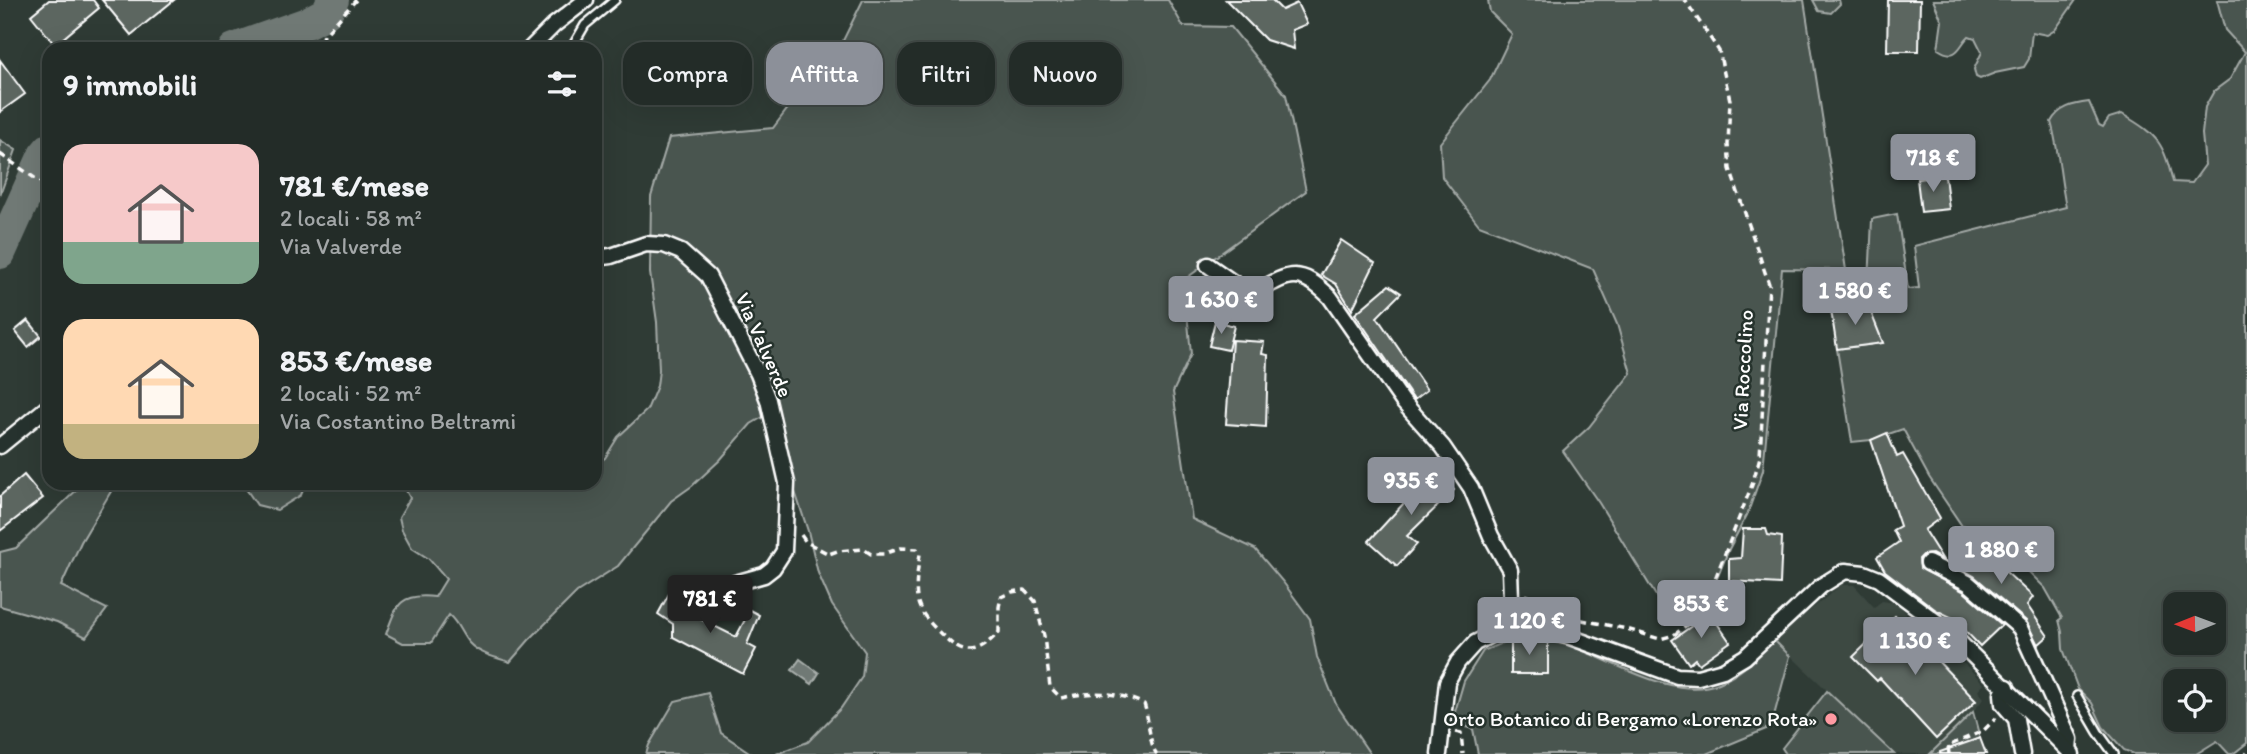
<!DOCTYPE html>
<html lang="it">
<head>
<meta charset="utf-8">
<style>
  body { margin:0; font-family:Itim,sans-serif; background:#2f3834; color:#f1f3f6; height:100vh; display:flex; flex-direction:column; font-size:26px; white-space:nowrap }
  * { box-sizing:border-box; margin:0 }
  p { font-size:23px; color:#a3a7a8 }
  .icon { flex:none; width:38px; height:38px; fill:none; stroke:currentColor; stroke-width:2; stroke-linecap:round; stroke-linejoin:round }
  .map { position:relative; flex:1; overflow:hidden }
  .sheet { position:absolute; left:42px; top:42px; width:560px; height:448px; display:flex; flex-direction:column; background:#232c28; border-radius:21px; box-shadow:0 7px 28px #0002,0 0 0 2px #404845 }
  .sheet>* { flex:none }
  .hud { position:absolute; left:623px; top:42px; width:665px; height:63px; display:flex; gap:14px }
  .needle { width:46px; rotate:269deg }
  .fabs { position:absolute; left:2163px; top:592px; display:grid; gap:14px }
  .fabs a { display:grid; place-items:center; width:63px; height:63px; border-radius:14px; background:#232c28; box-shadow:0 7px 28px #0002,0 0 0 2px #404845; font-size:35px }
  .price { position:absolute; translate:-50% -60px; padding:0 16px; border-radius:7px; background:#8c9099; color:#fff; font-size:23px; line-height:46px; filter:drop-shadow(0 2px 4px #0008) }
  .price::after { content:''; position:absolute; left:50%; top:42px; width:21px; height:16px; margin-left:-10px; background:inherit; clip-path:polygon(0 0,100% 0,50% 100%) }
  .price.current { background:#222; color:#fff }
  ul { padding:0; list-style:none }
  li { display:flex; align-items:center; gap:21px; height:175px; padding:0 21px }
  li span { display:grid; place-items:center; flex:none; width:196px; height:140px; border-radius:21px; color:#555 }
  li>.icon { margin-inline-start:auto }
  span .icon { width:84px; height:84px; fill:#fffc; stroke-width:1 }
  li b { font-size:30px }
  h2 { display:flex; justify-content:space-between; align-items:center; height:84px; padding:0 21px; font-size:30px }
  .pill { padding:0 24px; border-radius:21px; background:#232c28; box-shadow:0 7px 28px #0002,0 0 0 2px #404845; font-size:24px; line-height:63px }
  .pill.current { background:#8c9099; color:#fff }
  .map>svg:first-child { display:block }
</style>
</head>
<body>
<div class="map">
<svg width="2247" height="754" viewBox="0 0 2247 754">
  <rect width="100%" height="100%" fill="#2f3b35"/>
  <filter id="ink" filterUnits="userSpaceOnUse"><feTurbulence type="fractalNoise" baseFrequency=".0143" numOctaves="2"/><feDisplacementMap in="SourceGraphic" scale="14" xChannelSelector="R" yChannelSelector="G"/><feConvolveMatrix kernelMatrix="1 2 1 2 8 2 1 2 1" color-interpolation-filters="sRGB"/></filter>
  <g filter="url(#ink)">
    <polygon fill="#3c4842" points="1841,585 1854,585 1874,607 1882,601 1897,603 1927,637 1934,632 1984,684 1978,691 1984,698 1973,712 1930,754 1894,754 1774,640"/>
    <g fill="#4a544f" stroke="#a4aaa7" stroke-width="2" fill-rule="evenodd">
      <path d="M863,0H1168L1183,26L1231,27L1286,95L1306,191L1184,280L1191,354L1173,392L1192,519L1255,549L1283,582L1310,619L1317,657L1336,704L1370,754H776L808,742L841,708L862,677L865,652L832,605L818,573L808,531L779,443L763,417L751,424L720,460L692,486L671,501L618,566L577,592L529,640L510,662C497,658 479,654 469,643C461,634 459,624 449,615L431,643H403L386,634C397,604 400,593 435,597L446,579L429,559L412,548L402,530L399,517L410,498L402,483H575L573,491L580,483H595V464L605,458L618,437L647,410L657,386L659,370L657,322L650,273L651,197L669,138L773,128L795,99L791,74L834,59Z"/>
      <polygon points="1488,0 1804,0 1846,270 1782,269 1763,470 1747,515 1729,549 1709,598 1673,601 1658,599 1599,503 1563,451 1589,427 1631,373 1617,324 1593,269 1479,225 1442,177 1440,143 1490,80 1512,34 1490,12"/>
      <polygon points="1813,0 1839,0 1840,4 1831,13 1819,11"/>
      <path d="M1933,0H2076L2055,30L2047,35L2032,32L2029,59L2024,67L1995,73L1980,79L1976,77L1974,69L1982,52L1975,38L1969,36C1959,45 1958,62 1938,49L1942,21Z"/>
      <path d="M2217,0H2247V743L2233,754H2229L2217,741L2196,754H2134L2124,750L2103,727L2092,703L2078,689L2063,649L2062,632L2059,620L2062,618L2045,588L2027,570L2036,560L2022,543L2007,548L1988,528L1985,530L1962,526L1929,477L1903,429L1871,440L1852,442L1837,349L1883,343L1868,305L1872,219L1897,214L1908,289L1919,288L1914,246L2066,207C2060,179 2059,150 2051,122C2059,107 2073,104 2089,102L2099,125L2103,127L2109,118L2122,114C2159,136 2163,142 2173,182L2192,183L2205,165L2202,134L2205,107L2214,91L2230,79L2245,52L2225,30ZM2175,604H2214V642H2175ZM2175,681H2214V719H2175Z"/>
      <polygon points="0,140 16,150 0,195"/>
      <polygon points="84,483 126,483 113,488 81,542 61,586 107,609 86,637 57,622 0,606 0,552 16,548"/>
      <polygon points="242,483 306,483 301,495 277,510 257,505"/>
      <path d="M1511,639C1523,639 1537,637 1549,639C1599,650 1669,704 1719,683C1741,674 1757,657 1774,640L1790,656L1771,727L1706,754H1478L1473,729L1452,722L1464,681L1483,651Z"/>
      <polygon points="1827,691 1894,754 1786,754 1782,748"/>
      <polygon points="708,693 721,733 752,754 646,754 649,745 675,701"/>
      <polygon points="1973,712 1980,738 1952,748 1954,754 1930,754"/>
    </g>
    <polygon fill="#707975" stroke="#a9afac" stroke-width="2" points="800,659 819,673 812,684 792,670"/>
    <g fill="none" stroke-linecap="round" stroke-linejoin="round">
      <g stroke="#707975" stroke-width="32">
        <polyline points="234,49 307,23 326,13 333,0"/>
        <polyline points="0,253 44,155 49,149"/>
      </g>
    </g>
    <g fill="#5b6661" stroke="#fff" stroke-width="2">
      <polygon points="49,0 93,0 99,8 55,45 31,15"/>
      <polygon points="102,0 174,0 131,35"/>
      <polygon points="1226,0 1272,0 1282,10 1297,3 1307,24 1292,30 1294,49 1266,40"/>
      <polygon points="1888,0 1920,0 1919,51 1887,51"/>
      <polygon points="0,60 25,94 0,112"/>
      <polygon points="1945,176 1949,209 1921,212 1917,179"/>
      <polygon points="1341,240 1375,263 1352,310 1336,284 1321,275"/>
      <polygon points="1389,285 1401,293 1377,317 1427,390 1414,400 1355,314"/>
      <polygon points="1868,305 1883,343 1837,349 1831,310"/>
      <polygon points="28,320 41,336 28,347 15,331"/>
      <polygon points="1215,321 1234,326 1228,350 1209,346"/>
      <polygon points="1232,340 1264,342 1262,354 1268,355 1266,427 1226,424"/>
      <polygon points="1887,433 1897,457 1903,454 1940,518 1924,530 1943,560 1932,554 1923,555 1919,559 1920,568 1963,591 2002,625 1980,646 1953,618 1936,610 1885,571 1877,557 1899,542 1893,530 1900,526 1871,440"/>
      <polygon points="1432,468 1454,490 1407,536 1417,544 1397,566 1369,541 1404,503 1401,500"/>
      <polygon points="24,475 43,498 0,531 0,496"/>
      <polygon points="1743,529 1766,529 1768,535 1782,537 1780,584 1729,581 1729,559 1741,558"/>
      <polygon points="1974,542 2033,597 2027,605 2048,636 2038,645 2026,621 1974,576 1954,565"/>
      <polygon points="670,592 689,602 686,612 736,637 750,610 759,615 747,644 756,649 743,674 673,637 673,624 658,614"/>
      <polygon points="1710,613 1730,642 1699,664 1695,659 1689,664 1672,640"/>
      <polygon points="1895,616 1976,701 1936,739 1880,678 1877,681 1853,657"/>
      <polygon points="1511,639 1537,639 1548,642 1548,674 1511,674"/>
      <polygon points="1980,738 1986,754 1940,754 1940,752"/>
    </g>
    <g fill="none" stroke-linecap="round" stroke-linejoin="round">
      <g stroke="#fff" stroke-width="12">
        <g id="service">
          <polyline points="571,49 585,25 615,0"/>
          <polyline points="2077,696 2098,732 2114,754"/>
        </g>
      </g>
      <g stroke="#fff" stroke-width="19">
        <g id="minor">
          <polyline points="530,49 554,25 586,0"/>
          <polyline points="595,258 611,256 646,244 664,245 681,252 708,276 758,374 768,400 787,483 784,551 773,568 764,575 707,591"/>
          <path d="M1208,265L1251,295C1287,275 1297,264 1330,297L1403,402L1443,447L1471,488L1491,536L1510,570L1511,599L1500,630"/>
          <polyline points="0,446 49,406"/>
          <polyline points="1928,563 1968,583 2020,628 2070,739 2069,751"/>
          <polyline points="2007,687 2002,694 2003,704 2016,719 2022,754"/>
          <polyline points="1439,754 1447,682 1458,662 1475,643 1500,630 1524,626 1570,637 1677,676 1698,677 1723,670 1745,657 1821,586 1845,571 1864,573 1879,579 1946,629 2072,754"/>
        </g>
      </g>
      <g stroke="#fff" stroke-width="3.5" stroke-dasharray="7 5" stroke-linecap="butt">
        <polyline points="312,49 356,0"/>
        <polyline points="0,154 49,188"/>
        <path d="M801,535L806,542L829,554L837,551L863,549L871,554H884L900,548L917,549L920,554C918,568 915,583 917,598C919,611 928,621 937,630C962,655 972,660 999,632V607L1001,597L1012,592L1025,590L1035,601L1044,636L1050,687L1061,698C1090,691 1116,691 1144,704C1149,717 1149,746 1157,754"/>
        <polyline points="1525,595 1569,615"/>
        <polyline points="1523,607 1533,607 1547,613 1627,629 1660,639 1674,635 1689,623 1709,594 1752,485 1760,457 1769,284 1730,169 1728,145 1730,100 1719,51 1685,0"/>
        <polyline points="1456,732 1461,733 1463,754"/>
        <polyline points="1949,754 1948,746 1983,731 1996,718"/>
        <polyline points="2246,754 2247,753"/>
      </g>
      <use href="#service" stroke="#26332d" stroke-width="7"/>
      <use href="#minor" stroke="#26332d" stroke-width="14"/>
    </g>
  </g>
  <circle fill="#ff9aa2" stroke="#26332d" stroke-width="2.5" cx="1831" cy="719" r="7"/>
  <g text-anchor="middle" stroke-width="5" stroke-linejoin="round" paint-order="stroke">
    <g font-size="21" fill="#fff" stroke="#26332d">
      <text transform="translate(764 345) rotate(66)" y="7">Via Valverde</text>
      <text transform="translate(1743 370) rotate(-87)" y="7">Via Roccolino</text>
    </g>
    <g font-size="21" fill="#fff" stroke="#26332d" text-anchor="end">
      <text x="1817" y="726">Orto Botanico di Bergamo «Lorenzo Rota»</text>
    </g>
  </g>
</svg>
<div class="fabs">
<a><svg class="needle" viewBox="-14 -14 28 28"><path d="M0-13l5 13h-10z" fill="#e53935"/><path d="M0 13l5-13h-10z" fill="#a3a7a8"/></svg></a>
<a><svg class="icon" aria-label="locate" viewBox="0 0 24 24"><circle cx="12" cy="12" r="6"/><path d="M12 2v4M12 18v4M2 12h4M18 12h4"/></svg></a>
</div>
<b class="price" style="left:1933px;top:194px">718 €</b>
<b class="price" style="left:1855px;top:327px">1 580 €</b>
<b class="price" style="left:1221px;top:336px">1 630 €</b>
<b class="price" style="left:1411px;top:517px">935 €</b>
<b class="price" style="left:2001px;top:586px">1 880 €</b>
<b class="price current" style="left:710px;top:635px">781 €</b>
<b class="price" style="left:1701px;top:640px">853 €</b>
<b class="price" style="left:1529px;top:657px">1 120 €</b>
<b class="price" style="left:1915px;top:677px">1 130 €</b>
<div class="hud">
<a class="pill">Compra</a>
<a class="pill current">Affitta</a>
<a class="pill">Filtri</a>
<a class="pill">Nuovo</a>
</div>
<section class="sheet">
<h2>9 immobili<svg class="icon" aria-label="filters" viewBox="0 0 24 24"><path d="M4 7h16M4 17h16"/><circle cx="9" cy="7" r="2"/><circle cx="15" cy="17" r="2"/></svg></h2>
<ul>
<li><span style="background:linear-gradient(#f6c9c9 70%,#7fa58c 0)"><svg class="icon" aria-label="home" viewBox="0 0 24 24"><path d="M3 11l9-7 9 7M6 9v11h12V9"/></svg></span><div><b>781 €/mese</b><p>2 locali · 58 m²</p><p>Via Valverde</p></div></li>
<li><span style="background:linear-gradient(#ffd9b3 75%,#c2b280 0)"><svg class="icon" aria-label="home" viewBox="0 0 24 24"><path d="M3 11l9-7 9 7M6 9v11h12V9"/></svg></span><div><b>853 €/mese</b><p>2 locali · 52 m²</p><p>Via Costantino Beltrami</p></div></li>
</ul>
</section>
</div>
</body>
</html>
